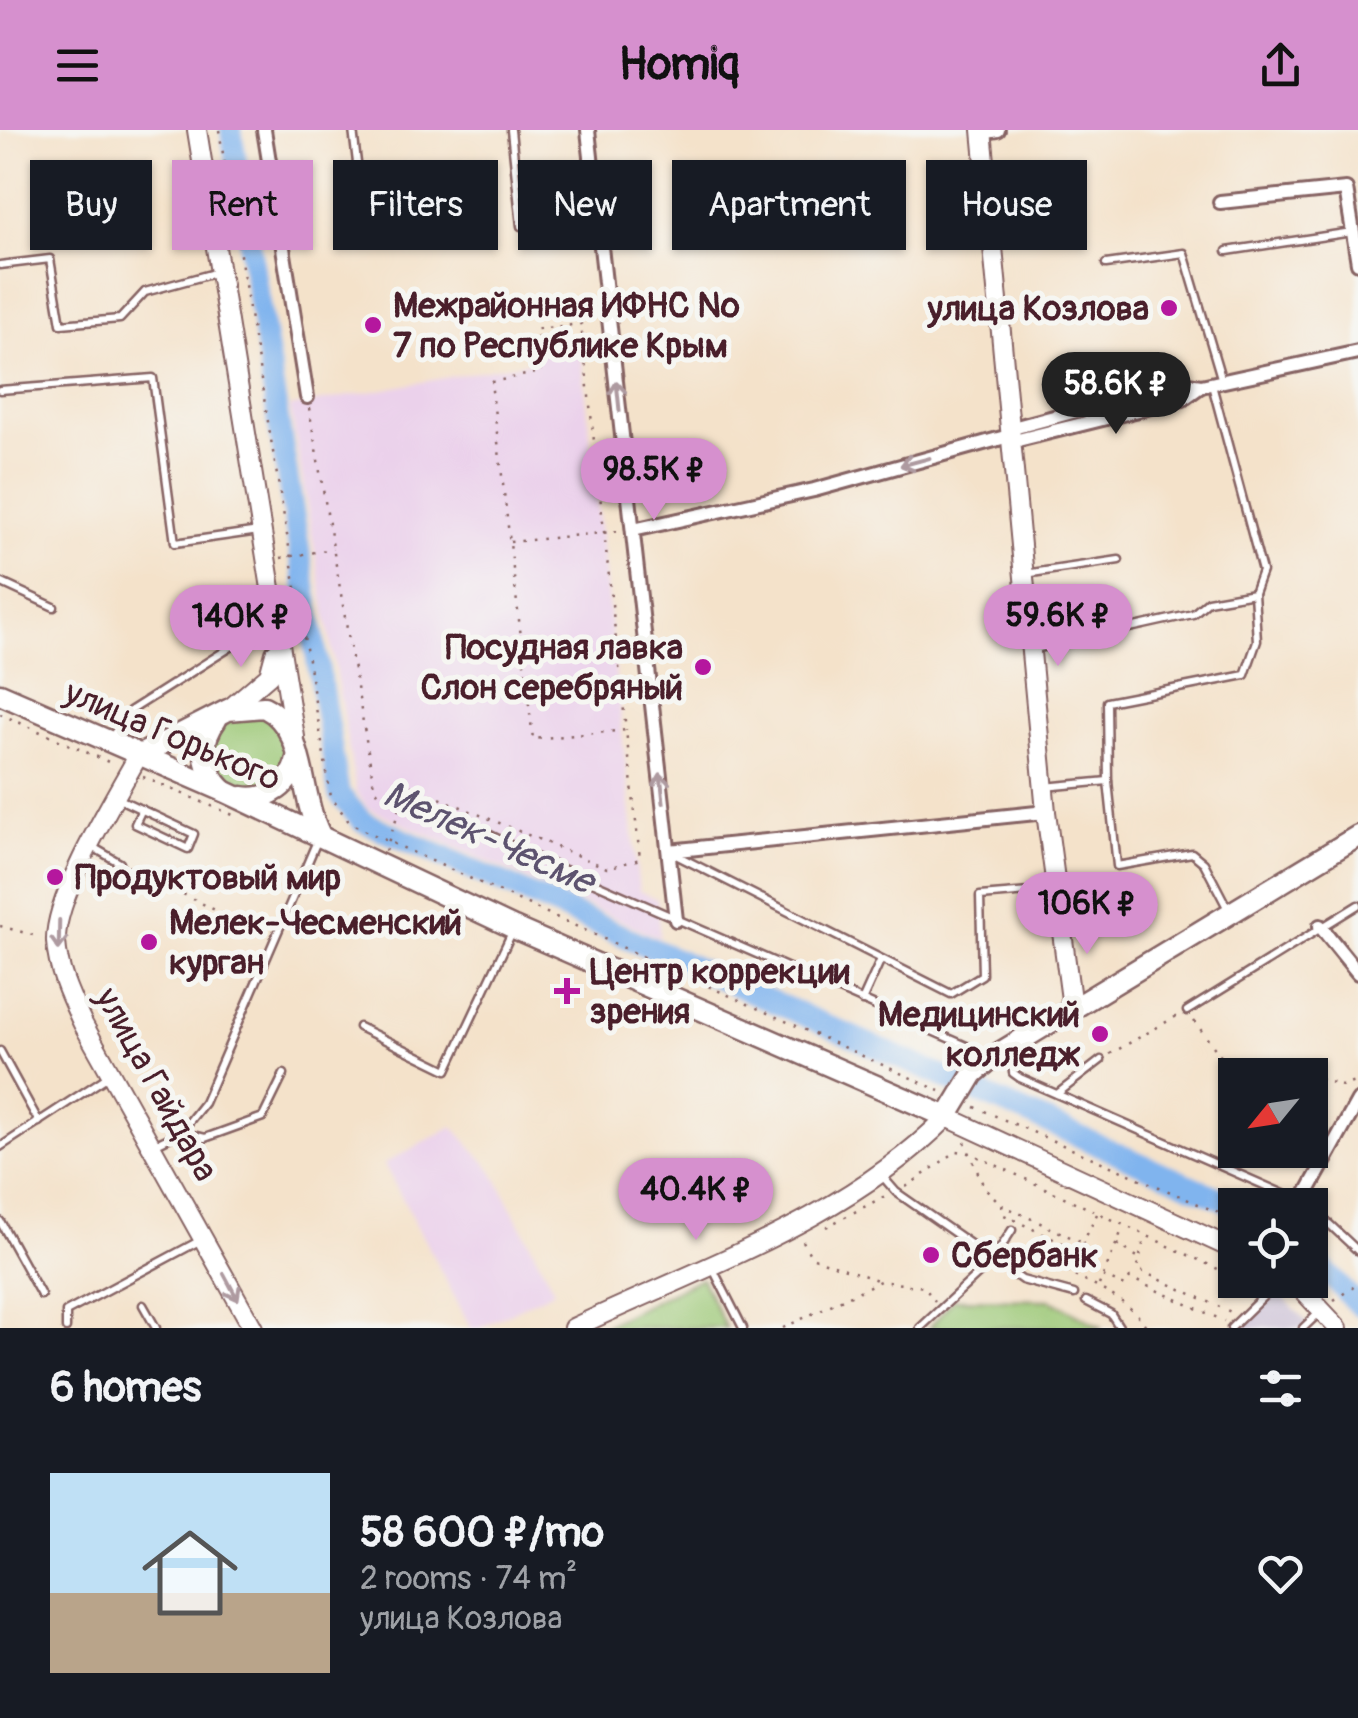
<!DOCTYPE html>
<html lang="en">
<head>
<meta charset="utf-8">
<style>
  body { margin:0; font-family:Pangolin,sans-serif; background:#20242c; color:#f1f3f6; height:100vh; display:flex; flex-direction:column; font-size:38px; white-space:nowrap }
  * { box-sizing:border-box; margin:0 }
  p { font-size:32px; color:#9ea1a6 }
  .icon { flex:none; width:55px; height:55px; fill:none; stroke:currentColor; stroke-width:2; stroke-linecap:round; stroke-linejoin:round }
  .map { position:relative; height:1198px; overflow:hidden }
  .details { display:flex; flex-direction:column; background:#171b24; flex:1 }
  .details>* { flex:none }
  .hud { position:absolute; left:30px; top:30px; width:1300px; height:90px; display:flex; gap:20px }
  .needle { width:65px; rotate:240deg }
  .fabs { position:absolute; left:1218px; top:928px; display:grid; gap:20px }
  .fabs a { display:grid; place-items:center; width:110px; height:110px; border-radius:0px; background:#171b24; box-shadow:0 2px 8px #0004; font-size:50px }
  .price { position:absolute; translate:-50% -85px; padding:0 22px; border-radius:35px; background:#d690ce; color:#111; font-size:32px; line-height:65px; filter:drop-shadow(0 2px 5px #0008) }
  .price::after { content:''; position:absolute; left:50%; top:60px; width:30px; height:22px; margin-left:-15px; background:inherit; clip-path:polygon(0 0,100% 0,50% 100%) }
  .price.on { background:#222; color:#fff }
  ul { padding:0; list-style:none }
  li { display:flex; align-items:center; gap:30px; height:250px; padding:0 50px }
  li span { display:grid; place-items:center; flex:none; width:280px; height:200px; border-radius:0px; color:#555 }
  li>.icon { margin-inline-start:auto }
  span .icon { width:120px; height:120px; fill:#fffc; stroke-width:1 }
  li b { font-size:42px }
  h2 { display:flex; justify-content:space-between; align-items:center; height:120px; padding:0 50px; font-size:42px }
  .chip { padding:0 35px; border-radius:0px; background:#171b24; box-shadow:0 2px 8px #0004; font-size:35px; line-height:90px }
  .chip.on { background:#d690ce; color:#111 }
  header { display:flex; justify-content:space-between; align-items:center; height:130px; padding:0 50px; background:#d690ce; color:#111; font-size:45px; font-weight:700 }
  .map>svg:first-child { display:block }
</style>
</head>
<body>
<header><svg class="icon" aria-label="menu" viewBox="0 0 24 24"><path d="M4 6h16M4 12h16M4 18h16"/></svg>Homiq<svg class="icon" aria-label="share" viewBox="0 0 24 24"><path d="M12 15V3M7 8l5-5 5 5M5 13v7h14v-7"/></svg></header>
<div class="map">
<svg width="1358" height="1198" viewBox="0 0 1358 1198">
  <rect width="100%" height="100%" fill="#f6f6f2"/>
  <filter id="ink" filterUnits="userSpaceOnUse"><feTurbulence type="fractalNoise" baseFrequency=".01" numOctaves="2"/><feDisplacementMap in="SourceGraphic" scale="20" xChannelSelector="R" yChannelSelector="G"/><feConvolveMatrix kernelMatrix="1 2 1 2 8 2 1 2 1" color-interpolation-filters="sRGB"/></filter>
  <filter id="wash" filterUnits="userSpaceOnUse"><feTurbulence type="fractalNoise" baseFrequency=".0048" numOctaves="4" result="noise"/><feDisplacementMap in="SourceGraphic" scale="40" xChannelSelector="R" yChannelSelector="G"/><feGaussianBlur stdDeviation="2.25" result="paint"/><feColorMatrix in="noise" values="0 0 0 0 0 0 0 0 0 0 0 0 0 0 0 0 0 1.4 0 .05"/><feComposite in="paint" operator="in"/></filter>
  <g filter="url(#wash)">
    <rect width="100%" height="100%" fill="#f4e2ca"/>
    <g fill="#ebd1eb">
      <polygon points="580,211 639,761 657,769 660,808 367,678 356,661 290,277 534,231 544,216"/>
      <polygon points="453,996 493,1041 554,1160 480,1198 471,1198 384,1034"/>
    </g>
    <polygon fill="#cbbfd5" points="1277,1160 1312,1198 1239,1198"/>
    <g fill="#9bc774" stroke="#727350" stroke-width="2.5">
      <circle cx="250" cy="622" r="38"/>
      <polygon points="701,1148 726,1198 600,1198"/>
      <polygon points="954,1169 1050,1170 1103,1198 929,1198"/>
    </g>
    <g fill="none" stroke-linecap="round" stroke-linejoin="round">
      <g stroke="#80b4ee" stroke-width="22">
        <polyline points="231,0 339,664 362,691 1235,1075"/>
        <polyline points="1310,1125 1358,1175"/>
      </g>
    </g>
  </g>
  <g filter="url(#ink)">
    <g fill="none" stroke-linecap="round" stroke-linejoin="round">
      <g stroke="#866363" stroke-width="11">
        <g id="service">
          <polyline points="353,0 364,90"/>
          <polyline points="511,0 521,96"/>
          <polyline points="1227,121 1352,102"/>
          <polyline points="1106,134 1184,123 1222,251"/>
          <polyline points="0,135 50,129 61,194 120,189 145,162 218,142"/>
          <polyline points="1212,255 1262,441 1254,463 1257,511 1245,545 1107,572 1108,651 1117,736 1192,723 1204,733 1229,781"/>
          <polyline points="0,260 153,248 175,413 259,401"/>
          <polyline points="1025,444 1119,430"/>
          <polyline points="0,452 54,477"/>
          <polyline points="1035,519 1193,484 1208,471 1254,463"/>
          <polyline points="110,609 130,581 272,491"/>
          <polyline points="1044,657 1108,651"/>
          <polyline points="407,664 533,726 987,925"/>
          <polyline points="119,669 194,704 188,719 135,694 142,679"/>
          <polyline points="91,716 120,733"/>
          <polyline points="674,724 951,864 982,845 980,766 1053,760"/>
          <polyline points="862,871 881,829"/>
          <polyline points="1187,881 1358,775"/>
          <polyline points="359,897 447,940 513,800"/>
          <polyline points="0,921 39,992"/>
          <polyline points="1012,923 1013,943 1020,948 1309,1075"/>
          <polyline points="1057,964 1101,930"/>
          <polyline points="181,1002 205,1008 263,987 284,944"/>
          <polyline points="154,1015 181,1002 204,973 317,711"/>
          <polyline points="0,1017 110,945"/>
          <polyline points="883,1047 896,1062 1022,1150 1074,1164"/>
          <polyline points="1310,1076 1358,1121"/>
          <polyline points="0,1091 41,1165"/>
          <polyline points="712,1137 743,1198"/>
          <polyline points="1086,1171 1111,1184 1120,1198"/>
          <polyline points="143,1175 156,1198"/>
          <polyline points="66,1198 66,1182 201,1110"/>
          <polyline points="920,1198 992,1131 1012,1100"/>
          <polyline points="1231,1198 1280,1150"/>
          <polyline points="1303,1198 1321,1181"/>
        </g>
      </g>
      <g stroke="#866363" stroke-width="18">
        <g id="minor">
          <polyline points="264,0 307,267"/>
          <polyline points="588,0 676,790"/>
          <polyline points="982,3 998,0"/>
          <polyline points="1220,72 1346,59 1358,133"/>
          <polyline points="1009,299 1181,253 1201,256 1358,222"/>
          <polyline points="1010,312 1183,269 1201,256"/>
          <polyline points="633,400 814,360 1009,306"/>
          <polyline points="669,721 1046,682"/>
          <polyline points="1320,796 1358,843"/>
          <polyline points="1303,1070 1358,971"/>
        </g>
      </g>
      <g stroke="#866363" stroke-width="22">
        <g id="secondary">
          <polyline points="197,0 295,607"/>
          <polyline points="982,0 1046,682 1072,877"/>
          <polyline points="228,580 269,545 275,523"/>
          <path d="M138,626C114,670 54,766 56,812C58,842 71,868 83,894L253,1198"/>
          <polyline points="1293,1150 1338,1198"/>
          <path d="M573,1198C701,1137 845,1090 947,987L1235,1120"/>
        </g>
      </g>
      <g stroke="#866363" stroke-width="25">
        <g id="primary">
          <polyline points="0,564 224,661 514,798 947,987 973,944 993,927 1358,706"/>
          <path d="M216,590C198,615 202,640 224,661"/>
          <path d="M138,626L228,580L264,577C308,599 298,662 320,705"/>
          <path d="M242,667C270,671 291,655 297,628"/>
        </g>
      </g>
      <g stroke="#866363" stroke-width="2.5" stroke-dasharray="2.5 8" stroke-linecap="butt">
        <polyline points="219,0 331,667 350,693 370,703 940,961"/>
        <polyline points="309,278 374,656 381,667 399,675"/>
        <polyline points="510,412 622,401"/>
        <polyline points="281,428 333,419"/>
        <polyline points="0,584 113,634"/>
        <polyline points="143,647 233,685"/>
        <polyline points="411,656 607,738 640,729 626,600 533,609 491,252 541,242 537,199 581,194 626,600"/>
        <polyline points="385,721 402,672"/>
        <polyline points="127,736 267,806"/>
        <polyline points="0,796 40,807"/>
        <polyline points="1194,891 1235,945"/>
        <polyline points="1110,924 1177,886"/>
        <polyline points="1253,945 1275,935 1307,945"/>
        <polyline points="1310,946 1342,956 1358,951"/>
        <polyline points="975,977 1235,1090"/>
        <polyline points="965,1012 984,1057 1002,1075 1083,1113"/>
        <polyline points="906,1057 957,1021 970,1023 1235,1147"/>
        <polyline points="1002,1075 1004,1085 1078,1121"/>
        <path d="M1097,1084L1068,1143C1094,1156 1132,1171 1147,1198"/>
        <polyline points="826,1097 885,1066"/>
        <polyline points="803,1111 811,1127 880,1151"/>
        <polyline points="1117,1114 1139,1128 1137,1139 1233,1183"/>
        <polyline points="1140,1126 1145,1106"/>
        <polyline points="1103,1146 1125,1156 1130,1148 1224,1191"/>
        <polyline points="1243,1150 1257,1156"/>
        <polyline points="1099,1155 1123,1098"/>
        <polyline points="1334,1170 1358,1154"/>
        <polyline points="783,1198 880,1151 924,1157 935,1171"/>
      </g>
      <use href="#service" stroke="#fff" stroke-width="6"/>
      <use href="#minor" stroke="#fff" stroke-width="12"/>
      <use href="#secondary" stroke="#fff" stroke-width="18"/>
      <use href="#primary" stroke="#fff" stroke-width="20"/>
    </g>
    <defs><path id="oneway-shaft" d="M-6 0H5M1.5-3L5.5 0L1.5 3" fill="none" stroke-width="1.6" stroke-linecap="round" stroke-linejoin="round" transform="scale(2.5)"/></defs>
    <g stroke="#ae9aa0">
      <use href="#oneway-shaft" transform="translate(618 266) rotate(-96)"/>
      <use href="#oneway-shaft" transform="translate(915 332) rotate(165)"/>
      <use href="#oneway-shaft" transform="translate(662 658) rotate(-96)"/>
      <use href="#oneway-shaft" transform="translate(59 805) rotate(91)"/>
      <use href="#oneway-shaft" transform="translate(231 1157) rotate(62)"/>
    </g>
  </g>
  <g fill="#b5179e" stroke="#f6f6f2" stroke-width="4">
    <circle cx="1169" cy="178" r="10"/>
    <circle cx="373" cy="195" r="10"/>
    <circle cx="703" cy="537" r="10"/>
    <circle cx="55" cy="747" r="10"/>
    <circle cx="149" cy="812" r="10"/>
    <path d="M562 846h10v10h10v10h-10v10h-10v-10h-10v-10h10z"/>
    <circle cx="1100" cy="904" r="10"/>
    <circle cx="931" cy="1125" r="10"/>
  </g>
  <g text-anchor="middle" stroke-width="10" stroke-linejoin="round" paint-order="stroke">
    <g font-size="35" font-weight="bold" fill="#4a1f2b" stroke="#f6f6f2" text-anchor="start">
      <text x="393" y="187">Межрайонная ИФНС №<tspan x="393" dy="40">7 по Республике Крым</tspan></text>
      <text x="1149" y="190" text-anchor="end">улица Козлова</text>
      <text x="683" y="529" text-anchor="end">Посудная лавка<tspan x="683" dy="40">Слон серебряный</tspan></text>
      <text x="75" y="759">Продуктовый мир</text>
      <text x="169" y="804">Мелек-Чесменский<tspan x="169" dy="40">курган</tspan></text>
      <text x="590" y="853">Центр коррекции<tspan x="590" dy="40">зрения</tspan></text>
      <text x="1080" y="896" text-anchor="end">Медицинский<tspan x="1080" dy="40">колледж</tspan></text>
      <text x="951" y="1137">Сбербанк</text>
    </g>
    <g font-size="35" fill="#4a1f2b" stroke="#f6f6f2">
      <text transform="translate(173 605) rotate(23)" y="12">улица Горького</text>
      <text transform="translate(157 954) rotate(61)" y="12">улица Гайдара</text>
    </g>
    <g font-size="38" font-style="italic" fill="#5d536f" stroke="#f6f6f2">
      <text transform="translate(489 707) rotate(24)" y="13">Мелек-Чесме</text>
    </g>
  </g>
</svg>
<div class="fabs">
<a><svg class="needle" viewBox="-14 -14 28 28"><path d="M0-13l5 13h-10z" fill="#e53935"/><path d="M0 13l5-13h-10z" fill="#9ea1a6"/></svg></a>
<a><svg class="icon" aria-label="locate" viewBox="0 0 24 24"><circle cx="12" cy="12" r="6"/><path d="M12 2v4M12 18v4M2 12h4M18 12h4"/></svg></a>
</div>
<b class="price on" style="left:1116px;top:307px">58.6K ₽</b>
<b class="price" style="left:654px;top:393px">98.5K ₽</b>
<b class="price" style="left:1058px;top:539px">59.6K ₽</b>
<b class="price" style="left:241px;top:540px">140K ₽</b>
<b class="price" style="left:1087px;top:827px">106K ₽</b>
<b class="price" style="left:696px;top:1113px">40.4K ₽</b>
<div class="hud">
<a class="chip">Buy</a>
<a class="chip on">Rent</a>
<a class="chip">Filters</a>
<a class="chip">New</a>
<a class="chip">Apartment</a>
<a class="chip">House</a>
</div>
</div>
<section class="details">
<h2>6 homes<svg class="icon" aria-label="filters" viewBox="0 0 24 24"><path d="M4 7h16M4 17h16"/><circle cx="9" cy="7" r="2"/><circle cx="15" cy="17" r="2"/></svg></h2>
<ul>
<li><span style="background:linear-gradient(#bfe0f5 60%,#b9a48a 0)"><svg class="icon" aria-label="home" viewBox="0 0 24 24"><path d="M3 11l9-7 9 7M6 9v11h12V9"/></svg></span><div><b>58 600 ₽/mo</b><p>2 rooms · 74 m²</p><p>улица Козлова</p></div><svg class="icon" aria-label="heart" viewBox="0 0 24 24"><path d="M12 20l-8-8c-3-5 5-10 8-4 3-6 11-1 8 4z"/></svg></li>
</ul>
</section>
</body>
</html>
